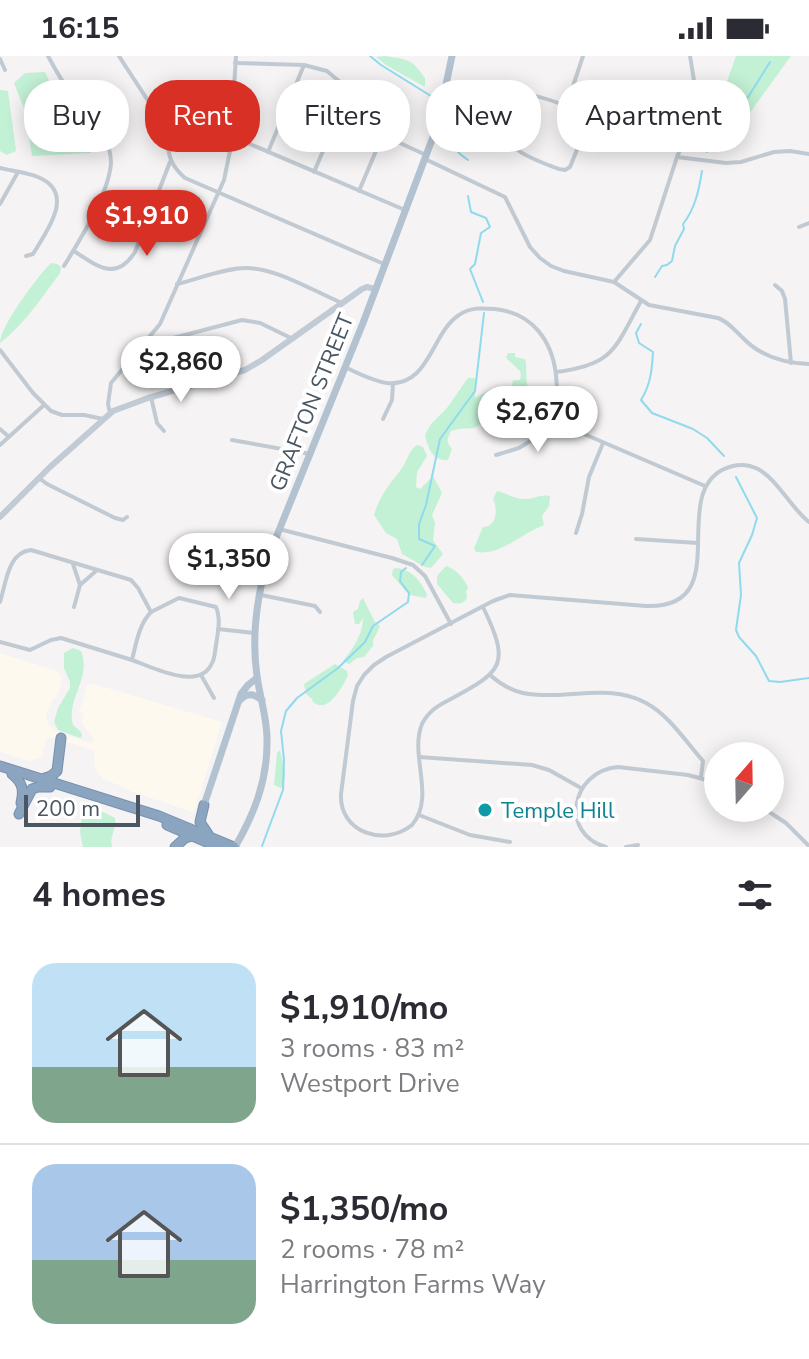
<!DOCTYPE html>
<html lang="en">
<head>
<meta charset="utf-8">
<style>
  body { margin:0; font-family:"Nunito Sans",sans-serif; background:#f2f2f3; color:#2b2b33; height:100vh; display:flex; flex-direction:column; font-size:30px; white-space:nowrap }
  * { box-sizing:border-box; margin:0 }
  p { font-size:26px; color:#7c7c81 }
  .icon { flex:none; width:44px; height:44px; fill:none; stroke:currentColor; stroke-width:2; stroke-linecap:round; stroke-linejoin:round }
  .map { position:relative; height:791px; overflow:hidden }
  .details { display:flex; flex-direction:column; background:#fff; flex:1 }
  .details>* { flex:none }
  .guide { position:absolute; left:24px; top:24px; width:762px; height:72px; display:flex; gap:16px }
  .needle { width:52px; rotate:20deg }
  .fabs { position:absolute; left:704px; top:686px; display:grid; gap:16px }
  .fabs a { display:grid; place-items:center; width:80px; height:80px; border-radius:50%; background:#fff; box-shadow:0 4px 20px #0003; font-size:40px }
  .scale { position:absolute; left:24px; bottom:20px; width:116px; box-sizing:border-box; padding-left:8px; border:4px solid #4a5661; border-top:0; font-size:22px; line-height:28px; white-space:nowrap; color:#4a5661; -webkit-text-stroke:6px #fff; paint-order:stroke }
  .price { position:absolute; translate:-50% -68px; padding:0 18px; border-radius:28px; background:#fff; color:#222; font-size:26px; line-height:52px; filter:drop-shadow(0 2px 4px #0008) }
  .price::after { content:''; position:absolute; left:50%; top:48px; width:24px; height:18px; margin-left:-12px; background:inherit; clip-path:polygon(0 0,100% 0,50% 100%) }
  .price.current { background:#d93025; color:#fff }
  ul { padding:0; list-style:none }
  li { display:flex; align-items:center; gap:24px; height:200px; padding:0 32px }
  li+li { border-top:2px solid #e1e1e2 }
  li span { display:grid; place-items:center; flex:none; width:224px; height:160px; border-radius:24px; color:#555 }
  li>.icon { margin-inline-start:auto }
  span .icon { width:96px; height:96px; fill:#fffc; stroke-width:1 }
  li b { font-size:34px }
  h2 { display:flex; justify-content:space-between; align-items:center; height:96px; padding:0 32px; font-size:34px }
  .chip { padding:0 28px; border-radius:32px; background:#fff; box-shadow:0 4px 20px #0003; font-size:28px; line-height:72px }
  .chip.current { background:#d93025; color:#fff }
  .status { display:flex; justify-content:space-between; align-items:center; height:56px; padding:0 40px; background:#fff; direction:ltr }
  .status svg { height:22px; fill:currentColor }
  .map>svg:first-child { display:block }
</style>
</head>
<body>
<div class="status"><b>16:15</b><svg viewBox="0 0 49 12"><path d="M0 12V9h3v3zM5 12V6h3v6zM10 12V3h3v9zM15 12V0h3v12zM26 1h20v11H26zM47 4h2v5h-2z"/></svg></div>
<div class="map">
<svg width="809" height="791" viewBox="0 0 809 791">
  <rect width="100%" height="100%" fill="#f5f3f3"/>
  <polygon fill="#fdf9ef" points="0,597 57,615 61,620 61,630 56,642 53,642 46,659 48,667 54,675 87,686 91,687 94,684 81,666 83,658 79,656 87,629 94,628 222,666 195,754 192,756 127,734 126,732 103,723 95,712 94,695 90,693 51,681 47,683 41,702 34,703 33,706 0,696"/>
  <g fill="#c3f1d5">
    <path d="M385,0C408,4 411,2 425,22V31L386,9L376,1Z"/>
    <polygon points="736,0 791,0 736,76 714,63"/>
    <polygon points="45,16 58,44 91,97 32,100 25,55 14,27 25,17"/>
    <polygon points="0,34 8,35 16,95 7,99 0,95"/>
    <path d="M51,207L57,208L61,211L60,217C42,241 24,269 0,287C0,270 38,220 51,207Z"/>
    <path d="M508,297H515V301L525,303C528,313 524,324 529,333L525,340L511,347L509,342L513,324H520L521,320L520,315L506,302Z"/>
    <path d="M468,322H474L476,324L475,342L494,332C502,335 505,338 506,346L488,354C477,381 471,368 451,375C447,383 446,386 452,393L448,404C433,405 428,393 425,379L431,368L447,352Z"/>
    <path d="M417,389L423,391L427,400L417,416L416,431L420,433L433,420L442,437L432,459L435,467L433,484L443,498L431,512L425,511L402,498L397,483L386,477L374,459C379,441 389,429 400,415C407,406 408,395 417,389Z"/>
    <path d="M497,435C505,436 513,443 523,443C533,444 540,438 550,440L549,450L542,460L544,469C520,478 501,500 476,496L474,492L483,471C497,471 498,453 493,443Z"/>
    <path d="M446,510C456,513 465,523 468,532L466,535L467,542C463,548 459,548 453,547L437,528V520Z"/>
    <path d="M396,512C413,514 419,524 427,538L426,542L409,539L392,519L393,513Z"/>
    <path d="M363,542L375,566L380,570L373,585V590L364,601L357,602L349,608L343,605C353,593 363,578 363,562L359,568H355L353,556L358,553L360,545Z"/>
    <path d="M73,592L81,595C92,622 66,642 73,669L81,676L82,680L80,682L58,674L54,666L58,652L70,632V626L64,612V597Z"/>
    <path d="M335,608L347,615L348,619C344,628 332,651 320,649C317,649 315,647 313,646L312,643L306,638L304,628Z"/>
    <polygon points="280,694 285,717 284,729 281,732 274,729 277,697"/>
    <path d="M87,754L103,756L115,762C117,772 109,781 112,791H83L80,777L82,758Z"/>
  </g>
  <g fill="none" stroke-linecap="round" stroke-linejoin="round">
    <g stroke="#90daee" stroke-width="2">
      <polyline points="370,0 381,9 431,40 435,61"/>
      <path d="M445,74C450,88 455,95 468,104"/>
      <polyline points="707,96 740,54 770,6"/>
      <polyline points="468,140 471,156 486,162 490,171 481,177 475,208 470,213 483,246"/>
      <path d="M655,221L662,210L667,209L672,205L675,190L684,173L683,168C695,153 699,134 702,115"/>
      <path d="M641,268L636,277L639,287L653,296C652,313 651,328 641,344L652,357L693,373L707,382L724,400"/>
      <polyline points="736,421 757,462 752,479 739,507 741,539 736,574 739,581 756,600 769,625 780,626 809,622"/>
      <polyline points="422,509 435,490 419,483 419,468 426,449 440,383 475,335 484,257"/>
      <polyline points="262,790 283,734 284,704 281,675 286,655 297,642 338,612 365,586 373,570 408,546 409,537 400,525 401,516 406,512"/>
    </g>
    <g stroke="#7690ad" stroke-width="11">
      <g id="highway">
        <polyline points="0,710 159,760 234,791"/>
        <path d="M12,718C23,727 24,734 21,747"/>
        <polyline points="45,722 51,720 57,715 61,682"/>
        <polyline points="204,749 200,766 208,778"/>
        <polyline points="19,758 32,733 38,731 50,731"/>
        <polyline points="167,769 218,791"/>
        <polyline points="175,791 185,782 192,780"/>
      </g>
    </g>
    <g stroke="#c1cad2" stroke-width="4">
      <path d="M48,0C57,17 67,33 78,48C86,58 96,66 102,77C108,87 111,96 111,107C109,137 80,184 64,210"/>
      <path d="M119,0C132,21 148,43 160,65C173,89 161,101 185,122L384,208"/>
      <polyline points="0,3 5,14"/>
      <polyline points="235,7 304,9 327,15 340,26 389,82 426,99"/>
      <path d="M445,36L500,55C506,48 511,41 520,39C535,36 569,51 583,57L587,62V69L570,111L565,114L559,113C532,103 494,91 500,55"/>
      <polyline points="566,51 583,0"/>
      <polyline points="231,80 405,154"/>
      <polyline points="268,96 304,9"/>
      <polyline points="677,101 726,107 741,106 774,96 790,95 809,98"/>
      <path d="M425,103L505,141L530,191L540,202L551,210L564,215L614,226L649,249L718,262C729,266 734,274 743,282C761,301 784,307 809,308"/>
      <path d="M0,112C12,115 26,116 38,121C77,137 46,176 33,198L26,200"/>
      <polyline points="314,116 348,37"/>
      <polyline points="359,135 384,76"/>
      <polyline points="0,148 18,116"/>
      <polyline points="799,171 809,167"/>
      <path d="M74,195C97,210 116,226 135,196L170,106"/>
      <polyline points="614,226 650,184 677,101 694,61 697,43 690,0"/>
      <path d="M177,228C198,223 225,212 246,212C277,212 313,235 342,247"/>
      <polyline points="775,229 782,235 785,243 791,307"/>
      <polyline points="143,290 242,264 260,267 291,282"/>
      <polyline points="0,294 33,337 51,355 62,359 84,359 103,363"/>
      <path d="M347,312C359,318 373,325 387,327C430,331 431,277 459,259C470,251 483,252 495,253C532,257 552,284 556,319C557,331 557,344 562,355C565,363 571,369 577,375L705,430"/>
      <path d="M556,316C614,309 615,292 641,245"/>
      <polyline points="151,341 157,367 164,375"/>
      <polyline points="110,357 108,348 111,327 160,268 224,124 230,95 236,0"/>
      <polyline points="383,363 392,344 393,327"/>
      <polyline points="0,373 8,380"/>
      <polyline points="232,384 310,398"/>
      <polyline points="0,389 44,349"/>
      <polyline points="496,399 519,392 566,363"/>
      <polyline points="39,422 47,428 115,462 123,464 127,461"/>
      <polyline points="279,473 392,502 413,509 425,520 451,568"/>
      <polyline points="576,477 582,458 589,421 603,387"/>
      <polyline points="636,483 698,487"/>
      <polyline points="73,508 80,529 74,551"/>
      <polyline points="80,529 96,515"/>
      <polyline points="261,539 315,550 320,556"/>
      <path d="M0,546C6,527 8,496 31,494L131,524L138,532L151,556C139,568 136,588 132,604L61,582L51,584L30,594L0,586"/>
      <path d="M483,551C511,609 503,615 449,644C437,650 428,656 422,668C409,699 436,741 412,769C385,791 339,777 341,738L353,645L357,630L364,619L374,609L386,601L493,545L510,539L646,550C736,553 669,443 722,414C734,408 746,407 758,413C779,425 790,451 809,466"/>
      <polyline points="218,573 254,577"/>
      <path d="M132,604C152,611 200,636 212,607C215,602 215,594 216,589C218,576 221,563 216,551L179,542L151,556"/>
      <polyline points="201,619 214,642"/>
      <path d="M490,619C499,627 510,634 523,637C563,645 608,626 646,647C669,659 686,686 703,705L701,721"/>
      <polyline points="419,701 532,709 549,714 581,732"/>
      <polyline points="763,752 786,767 809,790"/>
      <polyline points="419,759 470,779 510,786"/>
      <path d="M606,791C559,778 571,715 618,711L688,719L718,727"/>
      <polyline points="626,791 638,789"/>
    </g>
    <polyline stroke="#c1cbd6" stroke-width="6" points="0,461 50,411 113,355 148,342 245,314 262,304 362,233 367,231 375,233"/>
    <g stroke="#b3c2d1" stroke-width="7">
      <path d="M240,644C248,636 254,638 262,644"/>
      <polyline points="204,749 241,638 248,629 257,622"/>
      <path d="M235,791C254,758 267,726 267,687C268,664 260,643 257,620C251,579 257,539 269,499L363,267L433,81L438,67L452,0"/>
    </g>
    <use href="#highway" stroke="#8ba5c1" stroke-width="9"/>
  </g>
  <circle fill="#0f9aa8" stroke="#fff" stroke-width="3" cx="485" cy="754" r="8"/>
  <g text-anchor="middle" stroke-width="8" stroke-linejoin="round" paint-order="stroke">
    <g font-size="22" fill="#4a5661" stroke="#fff">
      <text transform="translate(311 346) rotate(-68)" y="8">GRAFTON STREET</text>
    </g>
    <g font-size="22" fill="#0d838f" stroke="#fff" text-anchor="start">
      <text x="501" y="762">Temple Hill</text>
    </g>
  </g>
</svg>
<div class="fabs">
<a><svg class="needle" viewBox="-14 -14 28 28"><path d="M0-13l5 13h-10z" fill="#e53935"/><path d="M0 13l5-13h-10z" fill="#7c7c81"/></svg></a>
</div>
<div class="scale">200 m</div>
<b class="price current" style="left:147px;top:202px">$1,910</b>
<b class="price" style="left:181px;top:348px">$2,860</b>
<b class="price" style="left:538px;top:398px">$2,670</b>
<b class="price" style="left:229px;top:545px">$1,350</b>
<div class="guide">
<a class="chip">Buy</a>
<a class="chip current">Rent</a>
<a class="chip">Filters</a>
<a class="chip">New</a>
<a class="chip">Apartment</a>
</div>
</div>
<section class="details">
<h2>4 homes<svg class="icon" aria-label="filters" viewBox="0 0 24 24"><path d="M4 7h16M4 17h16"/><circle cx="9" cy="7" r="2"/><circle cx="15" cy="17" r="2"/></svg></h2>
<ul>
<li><span style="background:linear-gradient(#bfe0f5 65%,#7fa58c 0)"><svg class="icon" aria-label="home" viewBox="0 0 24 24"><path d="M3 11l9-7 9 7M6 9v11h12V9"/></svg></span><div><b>$1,910/mo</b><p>3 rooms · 83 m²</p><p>Westport Drive</p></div></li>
<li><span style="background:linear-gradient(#a9c7e8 60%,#7fa58c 0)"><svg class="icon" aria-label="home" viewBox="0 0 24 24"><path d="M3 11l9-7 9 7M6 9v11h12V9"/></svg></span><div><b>$1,350/mo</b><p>2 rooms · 78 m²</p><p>Harrington Farms Way</p></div></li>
</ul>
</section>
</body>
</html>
